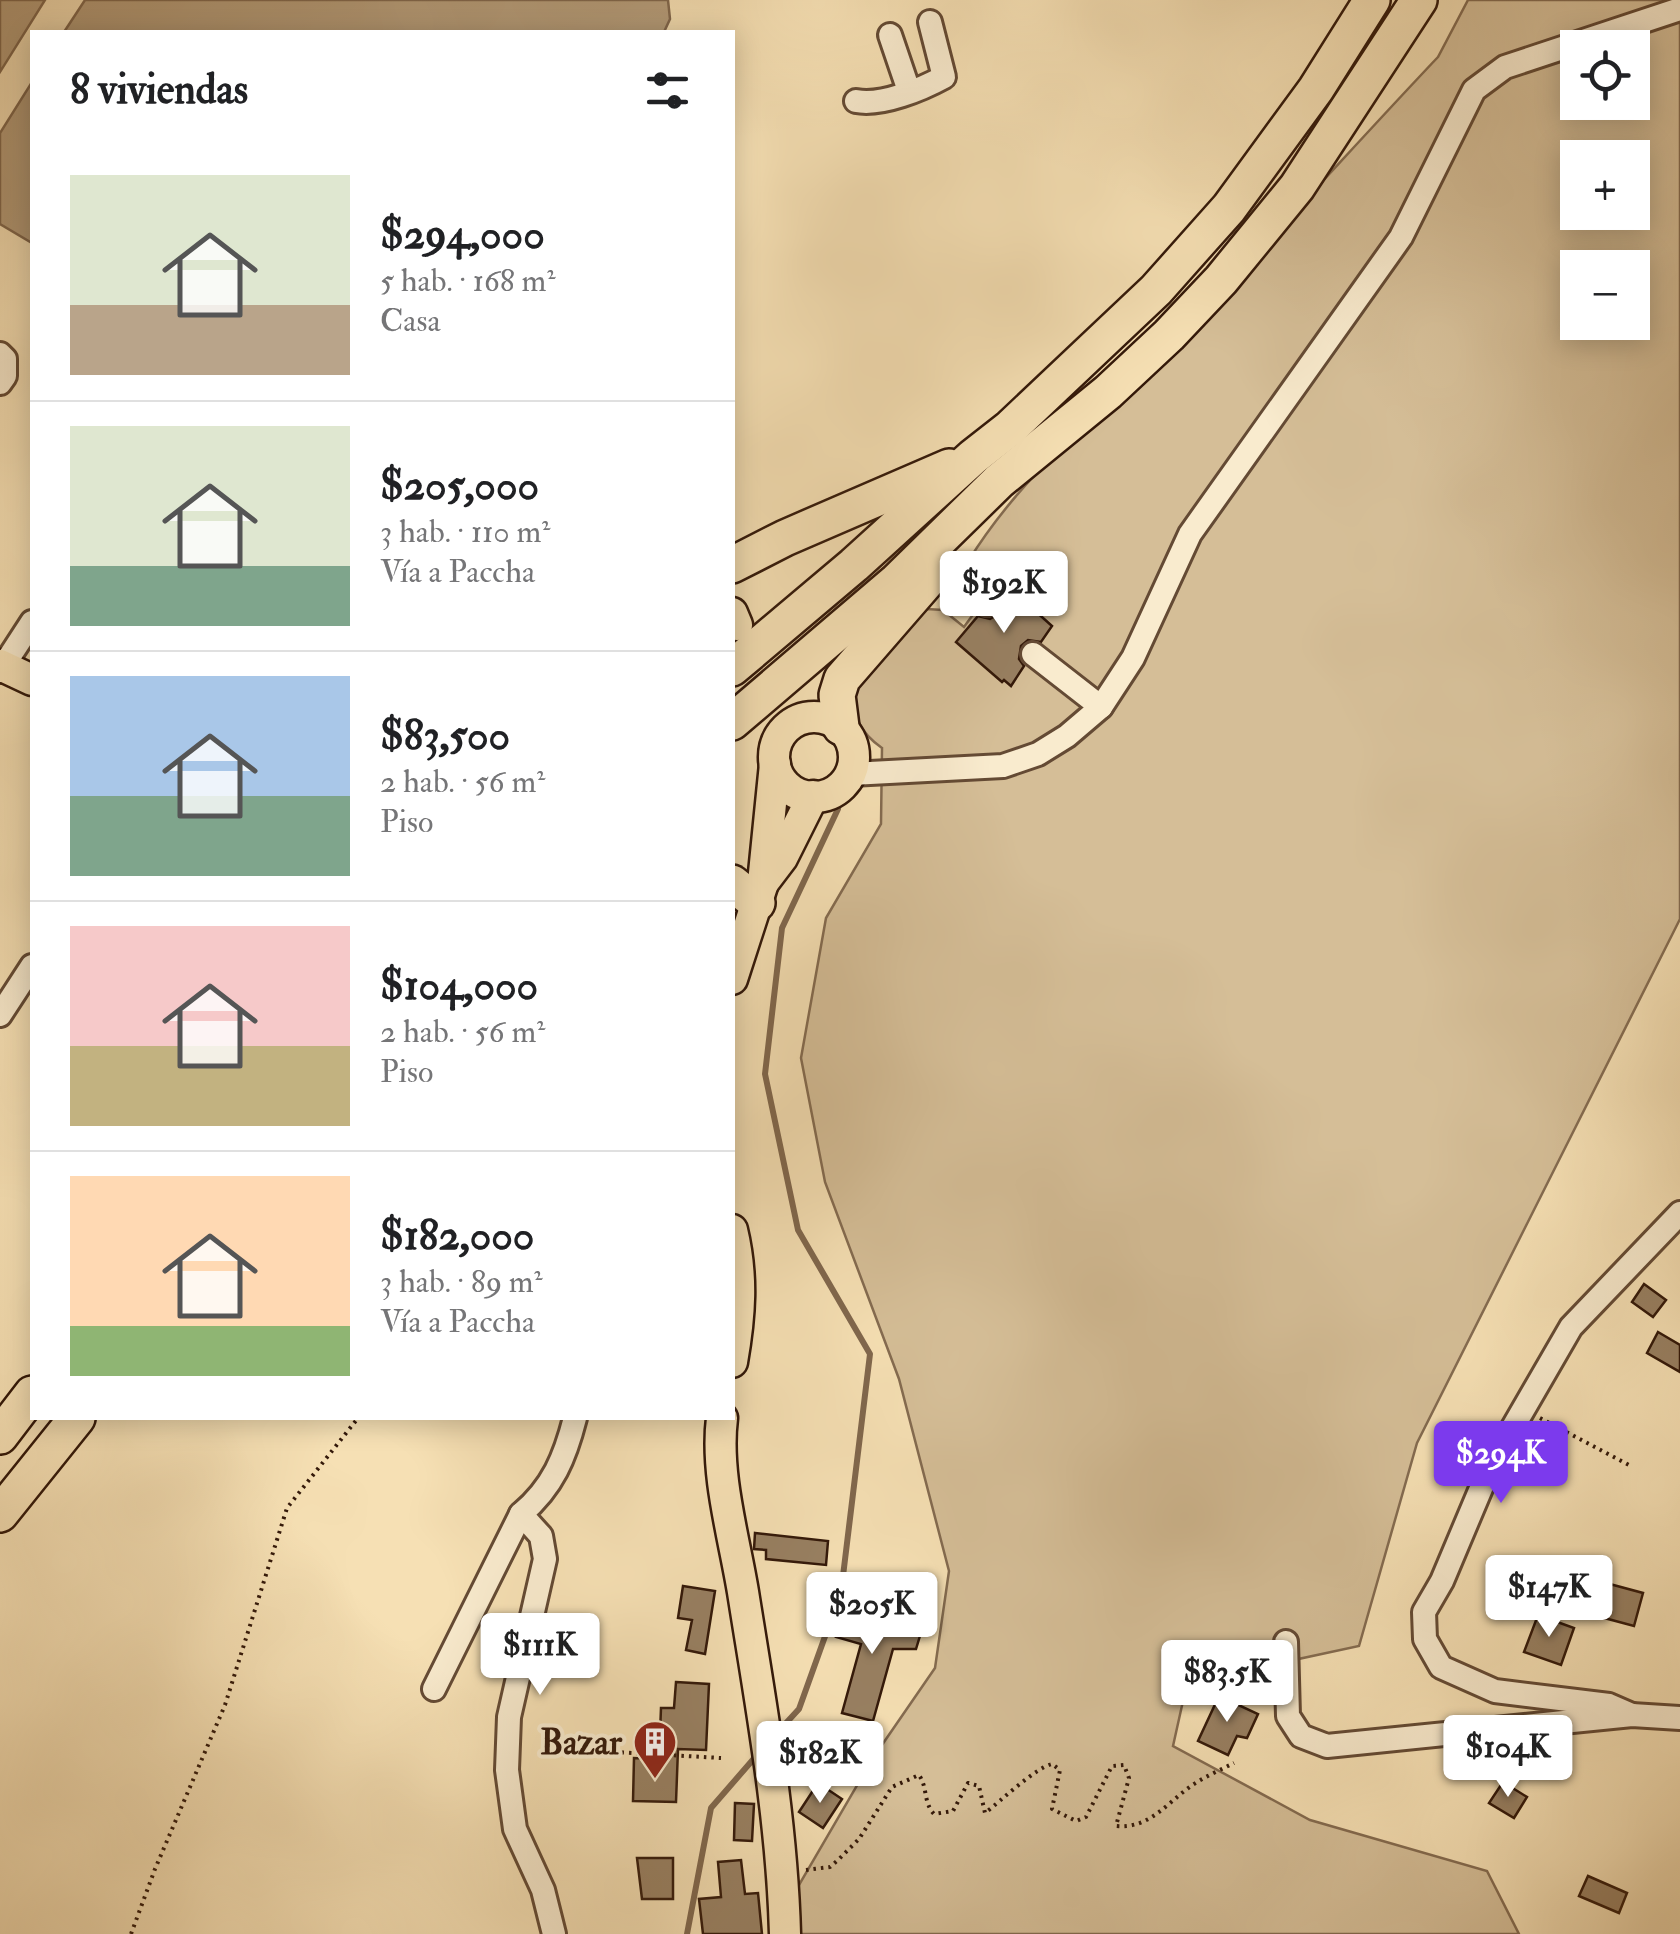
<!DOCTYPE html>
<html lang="es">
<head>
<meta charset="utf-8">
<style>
  body { margin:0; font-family:"IM FELL Double Pica",serif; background:#f6f6f6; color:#202124; height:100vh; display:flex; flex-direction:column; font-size:38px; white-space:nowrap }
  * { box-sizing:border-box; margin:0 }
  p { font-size:32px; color:#757577 }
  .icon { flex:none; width:55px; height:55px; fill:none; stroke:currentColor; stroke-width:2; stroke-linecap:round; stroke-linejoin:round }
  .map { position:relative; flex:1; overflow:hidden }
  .panel { position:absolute; left:30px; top:30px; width:705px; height:1390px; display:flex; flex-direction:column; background:#fff; border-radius:0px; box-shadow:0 5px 25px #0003 }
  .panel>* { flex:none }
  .controls { position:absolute; left:1560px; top:30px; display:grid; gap:20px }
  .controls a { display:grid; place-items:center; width:90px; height:90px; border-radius:0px; background:#fff; box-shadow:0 5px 25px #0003; font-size:50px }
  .price { position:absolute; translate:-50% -85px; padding:0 22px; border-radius:10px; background:#fff; color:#222; font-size:32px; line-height:65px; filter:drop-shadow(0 2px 5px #0008) }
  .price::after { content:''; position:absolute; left:50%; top:60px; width:30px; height:22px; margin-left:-15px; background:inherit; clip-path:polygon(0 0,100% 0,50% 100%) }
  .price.current { background:#7c3aed; color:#fff }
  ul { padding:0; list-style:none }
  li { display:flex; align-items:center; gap:30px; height:250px; padding:0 40px }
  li+li { border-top:2px solid #e0e0e0 }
  li span { display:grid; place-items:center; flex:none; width:280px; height:200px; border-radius:0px; color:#555 }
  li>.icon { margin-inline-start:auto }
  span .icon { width:120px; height:120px; fill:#fffc; stroke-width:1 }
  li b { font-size:42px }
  h2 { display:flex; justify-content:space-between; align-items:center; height:120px; padding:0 40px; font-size:42px }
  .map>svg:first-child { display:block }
</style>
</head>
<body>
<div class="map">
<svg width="1680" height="1934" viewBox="0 0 1680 1934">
  <rect width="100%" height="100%" fill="#f6e0b4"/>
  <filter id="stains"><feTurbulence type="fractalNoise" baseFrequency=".002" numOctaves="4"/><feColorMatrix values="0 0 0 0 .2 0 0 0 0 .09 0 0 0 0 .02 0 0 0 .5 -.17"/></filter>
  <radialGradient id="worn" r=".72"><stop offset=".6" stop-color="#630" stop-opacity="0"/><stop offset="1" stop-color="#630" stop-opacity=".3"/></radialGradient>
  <path fill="#d5be97" stroke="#846b50" stroke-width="2.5" fill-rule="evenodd" d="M1468,0H1680V919L1417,1443L1359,1646L1187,1683L1173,1746L1310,1820L1487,1871L1519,1934H796V1890L873,1758L935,1668L949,1571L899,1379L825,1182L801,1058L826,918L881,824L882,748C859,732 855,718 851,691L927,609L943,610L964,627L993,587L969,560C1021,476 1096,416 1165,347C1259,253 1347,153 1438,57ZM1578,48H1632V102H1578ZM1578,158H1632V212H1578ZM1578,268H1632V322H1578Z"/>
  <g fill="#b49c7a" stroke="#80674d" stroke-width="2.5">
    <polygon points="0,0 45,0 0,72"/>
    <polygon points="85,0 668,0 670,19 664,32 64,32"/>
    <polygon points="32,82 32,243 0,224 0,133"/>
  </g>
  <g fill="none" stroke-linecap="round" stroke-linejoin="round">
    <g stroke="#80674d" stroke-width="6">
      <polyline points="776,1734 799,1709 837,1603 843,1576 870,1354 798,1230 765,1074 782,928 838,809"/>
      <polyline points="687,1934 711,1808 757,1755"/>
    </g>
  </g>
  <g fill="#988062" stroke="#331809" stroke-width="2.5">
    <polygon points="1004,583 1052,626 1041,642 1028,640 1021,646 1019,659 1024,666 1011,686 1004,680 1002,682 956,642 978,616 990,619 998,614 1002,601 996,592"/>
    <polygon points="1644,1284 1666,1300 1653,1317 1632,1302"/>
    <polygon points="1658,1332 1680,1345 1680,1372 1647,1353"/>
    <polygon points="755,1533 828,1541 826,1565 766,1559 766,1550 754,1549"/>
    <polygon points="1516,1572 1535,1577 1527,1610 1494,1601 1500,1580 1513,1583"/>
    <polygon points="1606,1583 1643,1593 1634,1626 1597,1616"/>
    <polygon points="683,1586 715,1591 705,1654 686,1650 692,1620 678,1618"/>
    <polygon points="845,1607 922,1629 916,1649 893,1649 873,1721 842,1713 861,1644 836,1637"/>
    <polygon points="1538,1615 1574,1628 1561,1665 1524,1652"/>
    <polygon points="676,1682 709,1684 706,1750 678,1749 676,1802 633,1801 634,1758 659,1759 661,1708 674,1708"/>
    <polygon points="1219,1696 1258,1714 1247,1738 1237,1736 1228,1755 1198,1741"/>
    <polygon points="1503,1782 1527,1797 1514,1818 1489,1803"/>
    <polygon points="818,1783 842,1799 823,1828 799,1812"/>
    <polygon points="735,1803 754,1804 752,1841 734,1840"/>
    <polygon points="637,1858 673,1858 673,1899 642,1899"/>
    <polygon points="741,1860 745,1894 758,1893 762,1934 703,1934 699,1899 721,1897 718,1862"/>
    <polygon points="1588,1876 1627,1893 1619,1913 1579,1896"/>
  </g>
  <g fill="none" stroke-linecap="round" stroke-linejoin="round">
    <g stroke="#644a34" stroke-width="28">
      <g id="minor">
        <polyline points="890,35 909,91"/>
        <path d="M856,101C882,106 922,89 944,77L930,22"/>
        <polyline points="0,354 5,359 5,376 0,383"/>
        <polyline points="944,563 987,604"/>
        <polyline points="1033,654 1101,707"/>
        <polyline points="0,671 32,622"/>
        <polyline points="851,774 1003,766 1038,754 1067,736 1101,707 1133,658 1190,534 1401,237 1474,90 1505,67 1680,9"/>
        <polyline points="0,1015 32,966"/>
        <polyline points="1286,1642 1288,1716 1301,1736 1327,1746 1632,1715 1680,1718"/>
        <polyline points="434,1689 521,1514"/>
        <polyline points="1632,1715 1609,1705 1495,1691 1441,1667 1425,1639 1424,1612 1442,1581 1490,1467 1571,1327 1680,1213"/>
        <path d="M554,1934L543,1890L515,1829L507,1770L509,1717L545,1559L541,1536L521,1514C553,1487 565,1457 575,1418"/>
      </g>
    </g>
    <g stroke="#331809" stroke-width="35">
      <g id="major">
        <polyline points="732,613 737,625"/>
        <polyline points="0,665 32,680"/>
        <circle cx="814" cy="757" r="40"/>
        <polyline points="763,883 782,858 813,796"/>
        <polyline points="732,979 763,883 775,764"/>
        <path d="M732,1230C743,1276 740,1316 732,1362"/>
        <path d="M722,1418C715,1474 734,1537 743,1592C761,1706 782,1819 785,1934"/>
      </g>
    </g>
    <g stroke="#331809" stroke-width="40">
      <g id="highway">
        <polyline points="732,565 785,538 949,467"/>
        <polyline points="732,668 854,565 973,457 1010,428 1156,290 1229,208 1316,89 1372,0"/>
        <polyline points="732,722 897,581 999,481 1108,392 1169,335 1221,280 1297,187 1419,0"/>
        <polyline points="841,727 837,695 842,679 934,573"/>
        <polyline points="732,883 757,903"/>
        <polyline points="0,1436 32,1394"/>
        <polyline points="0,1514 77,1418"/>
      </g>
    </g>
    <g stroke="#331809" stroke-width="4" stroke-dasharray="2.5 5" stroke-linecap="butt">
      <polyline points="1540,1418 1629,1465"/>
      <polyline points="614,1752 721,1758"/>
      <path d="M806,1870L830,1867L838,1860L859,1839L892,1787L919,1775C928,1788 923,1802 934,1814L953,1811L968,1783L979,1786L985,1813C1002,1800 1035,1768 1052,1764L1060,1770L1052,1809L1076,1821L1086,1817L1112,1766L1124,1765L1129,1778L1116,1826C1149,1829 1166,1804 1191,1786C1204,1777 1220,1770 1234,1763"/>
      <polyline points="131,1934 155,1869 225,1705 287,1508 358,1418"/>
    </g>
    <use href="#minor" stroke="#f9ebce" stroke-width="22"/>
    <use href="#major" stroke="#f6e0b4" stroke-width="30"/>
    <use href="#highway" stroke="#f6e0b4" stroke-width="35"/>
  </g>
  <defs>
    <g id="building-pin" transform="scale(2.25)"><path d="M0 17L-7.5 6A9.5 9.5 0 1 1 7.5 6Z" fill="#8f2418" stroke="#f9ebce"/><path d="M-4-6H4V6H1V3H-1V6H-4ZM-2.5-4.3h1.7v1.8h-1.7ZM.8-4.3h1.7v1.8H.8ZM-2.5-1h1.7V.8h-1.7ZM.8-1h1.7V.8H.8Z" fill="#fff"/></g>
  </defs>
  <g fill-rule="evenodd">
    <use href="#building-pin" x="655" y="1742"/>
  </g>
  <g text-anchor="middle" stroke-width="8" stroke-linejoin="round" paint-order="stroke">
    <g font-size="35" font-weight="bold" fill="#331809" stroke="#f9ebce" text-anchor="end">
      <text x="622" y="1754">Bazar</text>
    </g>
  </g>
  <rect width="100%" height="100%" filter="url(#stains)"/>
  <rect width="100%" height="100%" fill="url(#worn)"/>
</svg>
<div class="controls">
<a><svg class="icon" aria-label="locate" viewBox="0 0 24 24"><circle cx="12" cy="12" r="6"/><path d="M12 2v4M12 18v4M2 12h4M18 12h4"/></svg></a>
<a>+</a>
<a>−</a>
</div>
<b class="price" style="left:1004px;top:636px">$192K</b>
<b class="price current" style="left:1501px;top:1506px">$294K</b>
<b class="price" style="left:1549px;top:1640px">$147K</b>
<b class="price" style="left:872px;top:1657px">$205K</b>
<b class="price" style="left:540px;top:1698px">$111K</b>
<b class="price" style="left:1227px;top:1725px">$83.5K</b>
<b class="price" style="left:1508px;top:1800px">$104K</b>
<b class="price" style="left:820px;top:1806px">$182K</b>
<section class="panel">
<h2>8 viviendas<svg class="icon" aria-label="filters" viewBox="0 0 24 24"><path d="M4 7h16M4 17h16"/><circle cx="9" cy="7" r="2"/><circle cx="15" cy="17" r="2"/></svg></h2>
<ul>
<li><span style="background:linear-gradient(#dfe7d0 65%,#b9a48a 0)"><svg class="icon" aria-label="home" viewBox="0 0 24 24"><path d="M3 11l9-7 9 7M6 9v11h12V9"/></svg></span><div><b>$294,000</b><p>5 hab. · 168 m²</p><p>Casa</p></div></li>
<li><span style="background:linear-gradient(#dfe7d0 70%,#7fa58c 0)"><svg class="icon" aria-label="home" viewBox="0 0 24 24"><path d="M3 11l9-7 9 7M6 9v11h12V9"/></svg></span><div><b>$205,000</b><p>3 hab. · 110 m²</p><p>Vía a Paccha</p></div></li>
<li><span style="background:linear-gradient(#a9c7e8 60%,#7fa58c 0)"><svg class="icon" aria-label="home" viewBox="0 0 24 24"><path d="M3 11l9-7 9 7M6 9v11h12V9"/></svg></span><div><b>$83,500</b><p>2 hab. · 56 m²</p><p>Piso</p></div></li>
<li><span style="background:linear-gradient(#f6c9c9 60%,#c2b280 0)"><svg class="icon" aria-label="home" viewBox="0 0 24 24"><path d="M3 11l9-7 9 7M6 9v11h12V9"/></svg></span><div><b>$104,000</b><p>2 hab. · 56 m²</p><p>Piso</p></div></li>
<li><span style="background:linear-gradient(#ffd9b3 75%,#8fb573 0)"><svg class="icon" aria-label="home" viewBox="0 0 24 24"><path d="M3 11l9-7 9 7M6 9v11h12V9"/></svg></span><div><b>$182,000</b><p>3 hab. · 89 m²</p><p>Vía a Paccha</p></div></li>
</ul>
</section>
</div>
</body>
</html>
